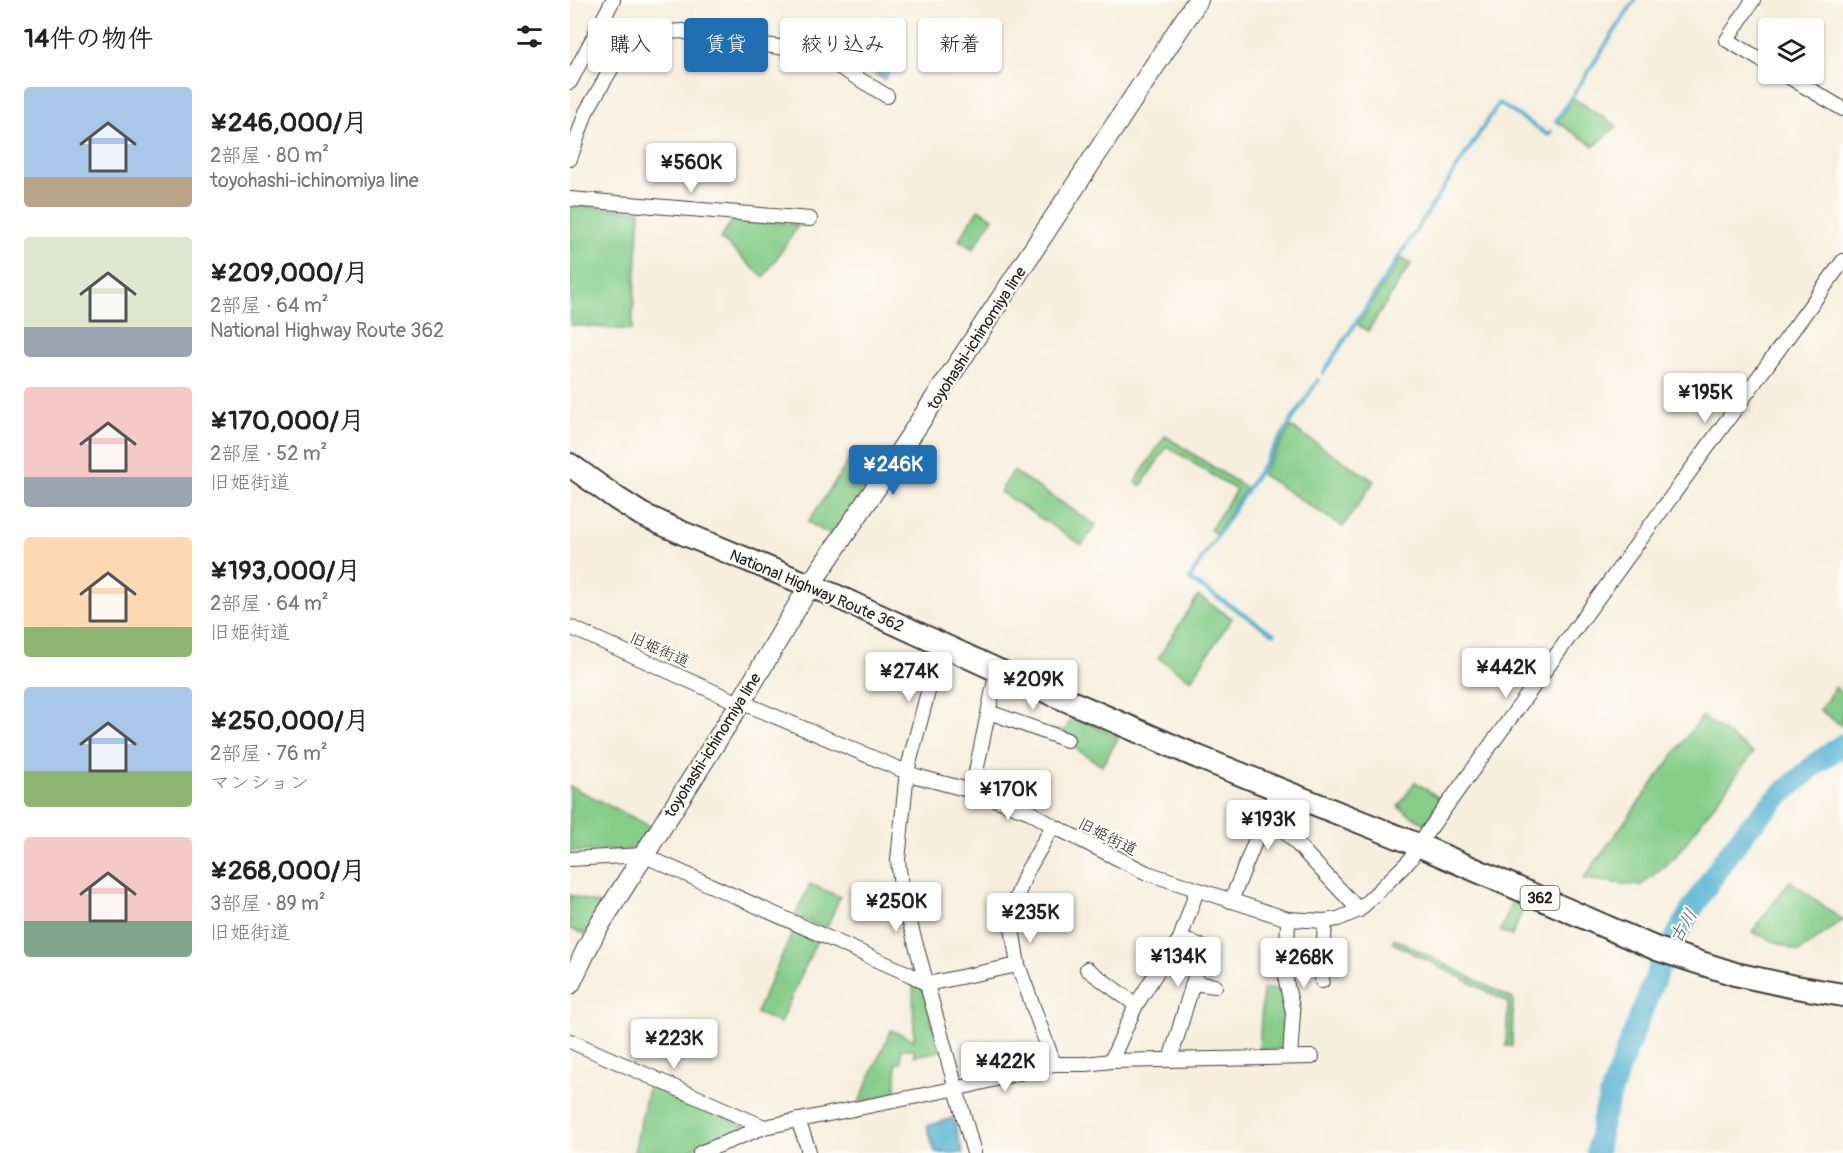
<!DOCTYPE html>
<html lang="ja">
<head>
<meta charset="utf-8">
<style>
  body { margin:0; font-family:Pangolin,"Klee One",sans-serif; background:#f6f6f6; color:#222; height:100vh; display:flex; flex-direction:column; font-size:22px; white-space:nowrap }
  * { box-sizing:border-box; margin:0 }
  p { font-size:20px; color:#767676 }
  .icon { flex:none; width:33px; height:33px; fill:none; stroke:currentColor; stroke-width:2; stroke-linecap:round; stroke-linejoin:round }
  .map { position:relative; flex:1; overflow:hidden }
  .drawer { display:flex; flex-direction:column; background:#fff; width:570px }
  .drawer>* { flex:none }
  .banner { position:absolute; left:18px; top:18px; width:570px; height:54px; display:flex; gap:12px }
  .fabs { position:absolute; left:1188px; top:18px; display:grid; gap:12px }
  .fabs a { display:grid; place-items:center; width:66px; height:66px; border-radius:6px; background:#fff; box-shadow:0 2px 4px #0004; font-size:30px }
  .price { position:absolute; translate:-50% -51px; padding:0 14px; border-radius:6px; background:#fff; color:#222; font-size:20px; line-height:39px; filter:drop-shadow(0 2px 3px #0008) }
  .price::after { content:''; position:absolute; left:50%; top:36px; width:18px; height:14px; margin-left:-9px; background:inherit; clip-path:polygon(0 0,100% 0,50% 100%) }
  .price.active { background:#1f6fb2; color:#fff }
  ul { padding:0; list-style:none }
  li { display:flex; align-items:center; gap:18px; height:150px; padding:0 24px }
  li span { display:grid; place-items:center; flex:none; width:168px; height:120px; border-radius:6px; color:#555 }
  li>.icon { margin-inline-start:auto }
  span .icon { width:72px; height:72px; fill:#fffc; stroke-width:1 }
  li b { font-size:26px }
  h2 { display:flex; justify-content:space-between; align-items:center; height:72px; padding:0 24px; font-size:26px }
  .chip { padding:0 21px; border-radius:6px; background:#fff; box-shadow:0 2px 4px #0004; font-size:21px; line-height:54px }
  .chip.active { background:#1f6fb2; color:#fff }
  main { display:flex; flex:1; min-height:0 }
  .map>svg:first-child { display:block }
</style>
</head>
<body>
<main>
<section class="drawer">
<h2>14件の物件<svg class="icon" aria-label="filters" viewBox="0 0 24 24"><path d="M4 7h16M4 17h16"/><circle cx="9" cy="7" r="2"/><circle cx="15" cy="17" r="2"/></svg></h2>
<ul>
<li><span style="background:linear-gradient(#a9c7e8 75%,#b9a48a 0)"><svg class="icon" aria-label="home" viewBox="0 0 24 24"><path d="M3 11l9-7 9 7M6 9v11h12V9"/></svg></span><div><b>¥246,000/月</b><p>2部屋 · 80 m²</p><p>toyohashi-ichinomiya line</p></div></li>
<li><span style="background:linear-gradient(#dfe7d0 75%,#9aa5b1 0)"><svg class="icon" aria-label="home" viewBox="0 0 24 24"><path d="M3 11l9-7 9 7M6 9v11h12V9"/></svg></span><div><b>¥209,000/月</b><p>2部屋 · 64 m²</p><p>National Highway Route 362</p></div></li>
<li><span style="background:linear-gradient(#f6c9c9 75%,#9aa5b1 0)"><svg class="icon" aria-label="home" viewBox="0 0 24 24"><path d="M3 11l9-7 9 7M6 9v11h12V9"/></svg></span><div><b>¥170,000/月</b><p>2部屋 · 52 m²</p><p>旧姫街道</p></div></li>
<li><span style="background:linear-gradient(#ffd9b3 75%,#8fb573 0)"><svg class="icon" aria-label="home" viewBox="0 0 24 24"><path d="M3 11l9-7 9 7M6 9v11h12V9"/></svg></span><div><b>¥193,000/月</b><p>2部屋 · 64 m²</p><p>旧姫街道</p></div></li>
<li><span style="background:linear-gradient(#a9c7e8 70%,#8fb573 0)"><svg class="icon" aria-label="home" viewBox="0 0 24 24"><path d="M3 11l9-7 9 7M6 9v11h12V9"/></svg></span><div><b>¥250,000/月</b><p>2部屋 · 76 m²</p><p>マンション</p></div></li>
<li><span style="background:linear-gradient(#f6c9c9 70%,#7fa58c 0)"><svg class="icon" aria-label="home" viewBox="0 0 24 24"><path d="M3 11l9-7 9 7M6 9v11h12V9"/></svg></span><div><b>¥268,000/月</b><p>3部屋 · 89 m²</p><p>旧姫街道</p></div></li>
</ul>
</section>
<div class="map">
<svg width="1273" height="1153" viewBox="0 0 1273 1153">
  <rect width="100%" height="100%" fill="#fdfcf7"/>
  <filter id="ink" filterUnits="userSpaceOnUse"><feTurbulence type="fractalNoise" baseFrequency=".0167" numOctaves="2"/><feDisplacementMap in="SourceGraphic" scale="12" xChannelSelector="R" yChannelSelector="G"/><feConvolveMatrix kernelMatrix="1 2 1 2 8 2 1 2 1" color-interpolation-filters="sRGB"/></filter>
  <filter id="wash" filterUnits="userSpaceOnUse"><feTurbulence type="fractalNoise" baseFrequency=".008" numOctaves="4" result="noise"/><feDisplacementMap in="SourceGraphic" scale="24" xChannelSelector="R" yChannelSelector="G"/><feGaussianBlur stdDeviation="1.35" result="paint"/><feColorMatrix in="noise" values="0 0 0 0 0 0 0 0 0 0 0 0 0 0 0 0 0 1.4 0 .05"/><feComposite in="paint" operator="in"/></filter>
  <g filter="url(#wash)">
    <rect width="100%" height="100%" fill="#f7eedd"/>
    <g fill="#85cd89" stroke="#507452" stroke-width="1.5">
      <polygon points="1003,98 1047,126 1024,146 987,122"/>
      <polygon points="0,205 70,211 62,330 0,325"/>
      <polygon points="408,209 423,218 403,249 389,240"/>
      <path d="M164,218L225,224L228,226L194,277C178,266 167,250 150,239Z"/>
      <polygon points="831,258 841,264 798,331 788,325"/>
      <polygon points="721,427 804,481 773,527 691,474"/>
      <polygon points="595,436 676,488 646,534 640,530 666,490 597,446 571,486 565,482"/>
      <polygon points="280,459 305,475 260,535 238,522"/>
      <polygon points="443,471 526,525 512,545 430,492"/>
      <polygon points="628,596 662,618 621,680 588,658"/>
      <polygon points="1265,687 1273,695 1272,726 1250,710"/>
      <polygon points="503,716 549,737 532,766 477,730 495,730"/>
      <polygon points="1132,716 1183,753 1105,857 1070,886 1013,879"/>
      <polygon points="845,782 874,801 856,825 828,807"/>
      <polygon points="0,786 82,827 68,849 0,852"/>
      <polygon points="1220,881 1273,920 1229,952 1182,932"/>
      <polygon points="240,884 270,897 256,929 225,916"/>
      <polygon points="0,895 32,905 15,934 0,929"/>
      <polygon points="942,902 954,907 942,936 930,931"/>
      <polygon points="224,929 247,940 210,1023 186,1013"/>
      <polygon points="824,938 943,999 942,1046 936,1046 938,1002 823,943"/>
      <polygon points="343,982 352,986 370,1051 344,1056 344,1049 331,1049 331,1063 326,1063 326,1094 289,1102 321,1030 344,1040"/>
      <polygon points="693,989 714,989 719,1012 716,1049 689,1049"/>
      <polygon points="79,1083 177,1127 112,1153 64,1153"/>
    </g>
    <g fill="#51b1d0" stroke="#366676" stroke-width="1.5">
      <polygon points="296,22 335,48 314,80 275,54"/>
      <polygon points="383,1118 393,1153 365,1153 357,1126"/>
    </g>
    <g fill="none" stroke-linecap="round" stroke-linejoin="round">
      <g stroke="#51b1d0" stroke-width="4">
        <polyline points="986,121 1065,0"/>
        <polyline points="753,373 929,103 978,135 981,131"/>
        <polyline points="704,634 619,579 748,380"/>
      </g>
      <polyline stroke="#51b1d0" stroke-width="22" points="1027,1153 1032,1122 1043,1087 1057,1049 1090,966 1120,912 1153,861 1178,828 1205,800 1247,763 1273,744"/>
    </g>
  </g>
  <g filter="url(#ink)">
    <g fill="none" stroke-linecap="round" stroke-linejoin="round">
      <g stroke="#3d3c39" stroke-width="16">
        <g id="minor">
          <polyline points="1183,0 1157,40 1198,64"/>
          <polyline points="1214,74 1273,109"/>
          <polyline points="0,82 43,0"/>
          <polyline points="0,159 16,112 61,35 112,31 145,40 173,42 230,50 256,59 317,96"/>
          <polyline points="0,199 240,219"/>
          <polyline points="0,627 160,699 171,702 346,776 402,791 460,812 483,826 577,873 718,919 755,921 768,919 789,910 840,860 848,845 1273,261"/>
          <polyline points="371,643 337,771 328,860 332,895 404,1153"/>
          <polyline points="419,712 497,740"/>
          <polyline points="402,791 427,670"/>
          <polyline points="697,812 789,910"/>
          <polyline points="483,826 456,873 444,904 441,922 448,965 484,1064"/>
          <polyline points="0,859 73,855 341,975 357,984 448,965"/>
          <polyline points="661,901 697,812 707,790"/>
          <polyline points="718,919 716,981 723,1012 720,1057"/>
          <polyline points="610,939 629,945 626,973 623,983 645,986"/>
          <polyline points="517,969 566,1005"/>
          <polyline points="752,981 755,921"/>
          <polyline points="0,1041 194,1127"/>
          <polyline points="600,1060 623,983"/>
          <polyline points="541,1061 566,1005 590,967 610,939 627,890"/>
          <polyline points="228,1120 238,1148 238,1153"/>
          <polyline points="130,1153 194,1127 398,1086 484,1064 516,1064 541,1061 742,1057"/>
        </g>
      </g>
      <g stroke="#3d3c39" stroke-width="22">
        <polyline id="secondary" points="0,984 25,932 171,702 240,585 314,476 628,0"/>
      </g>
      <g stroke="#3d3c39" stroke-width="26">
        <polyline id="trunk" points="0,465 46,498 71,514 115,534 268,597 427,670 628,757 848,845 1087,949 1165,974 1220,986 1273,995"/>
      </g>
      <use href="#minor" stroke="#fff" stroke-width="14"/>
      <use href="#secondary" stroke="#fff" stroke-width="20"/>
      <use href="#trunk" stroke="#fff" stroke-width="22"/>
    </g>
  </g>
  <g text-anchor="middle" stroke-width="4.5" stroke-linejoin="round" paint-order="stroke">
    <rect fill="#fdfcf7" stroke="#605f5e" stroke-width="1.5" x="950.5" y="886" width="39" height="24" rx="4.5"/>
    <g font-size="15" font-weight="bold" fill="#1c1c1c">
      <text x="970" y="903">362</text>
    </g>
    <g font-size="16" fill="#1c1c1c" stroke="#fdfcf7">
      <text transform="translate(406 338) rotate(-57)" y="6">toyohashi-ichinomiya line</text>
      <text transform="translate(247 590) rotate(23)" y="6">National Highway Route 362</text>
      <text transform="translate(90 649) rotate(24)" y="6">旧姫街道</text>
      <text transform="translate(142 745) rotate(-58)" y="6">toyohashi-ichinomiya line</text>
      <text transform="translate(538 836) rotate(27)" y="6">旧姫街道</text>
    </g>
    <g font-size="18" font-style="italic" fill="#345f6d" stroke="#fdfcf7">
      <text transform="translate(1113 926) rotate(-59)" y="6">古川</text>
    </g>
  </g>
</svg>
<div class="fabs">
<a><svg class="icon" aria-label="layers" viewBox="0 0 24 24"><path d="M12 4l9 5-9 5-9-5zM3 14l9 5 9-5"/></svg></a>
</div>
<b class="price" style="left:121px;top:194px">¥560K</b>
<b class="price" style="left:1135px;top:424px">¥195K</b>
<b class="price active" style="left:323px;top:496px">¥246K</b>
<b class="price" style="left:936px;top:699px">¥442K</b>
<b class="price" style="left:339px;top:703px">¥274K</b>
<b class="price" style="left:463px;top:711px">¥209K</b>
<b class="price" style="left:438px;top:821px">¥170K</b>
<b class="price" style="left:698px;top:851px">¥193K</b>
<b class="price" style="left:326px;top:933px">¥250K</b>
<b class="price" style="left:460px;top:944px">¥235K</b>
<b class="price" style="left:608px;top:988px">¥134K</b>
<b class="price" style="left:734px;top:989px">¥268K</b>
<b class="price" style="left:104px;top:1070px">¥223K</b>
<b class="price" style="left:435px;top:1093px">¥422K</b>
<div class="banner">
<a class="chip">購入</a>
<a class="chip active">賃貸</a>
<a class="chip">絞り込み</a>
<a class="chip">新着</a>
</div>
</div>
</main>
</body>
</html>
